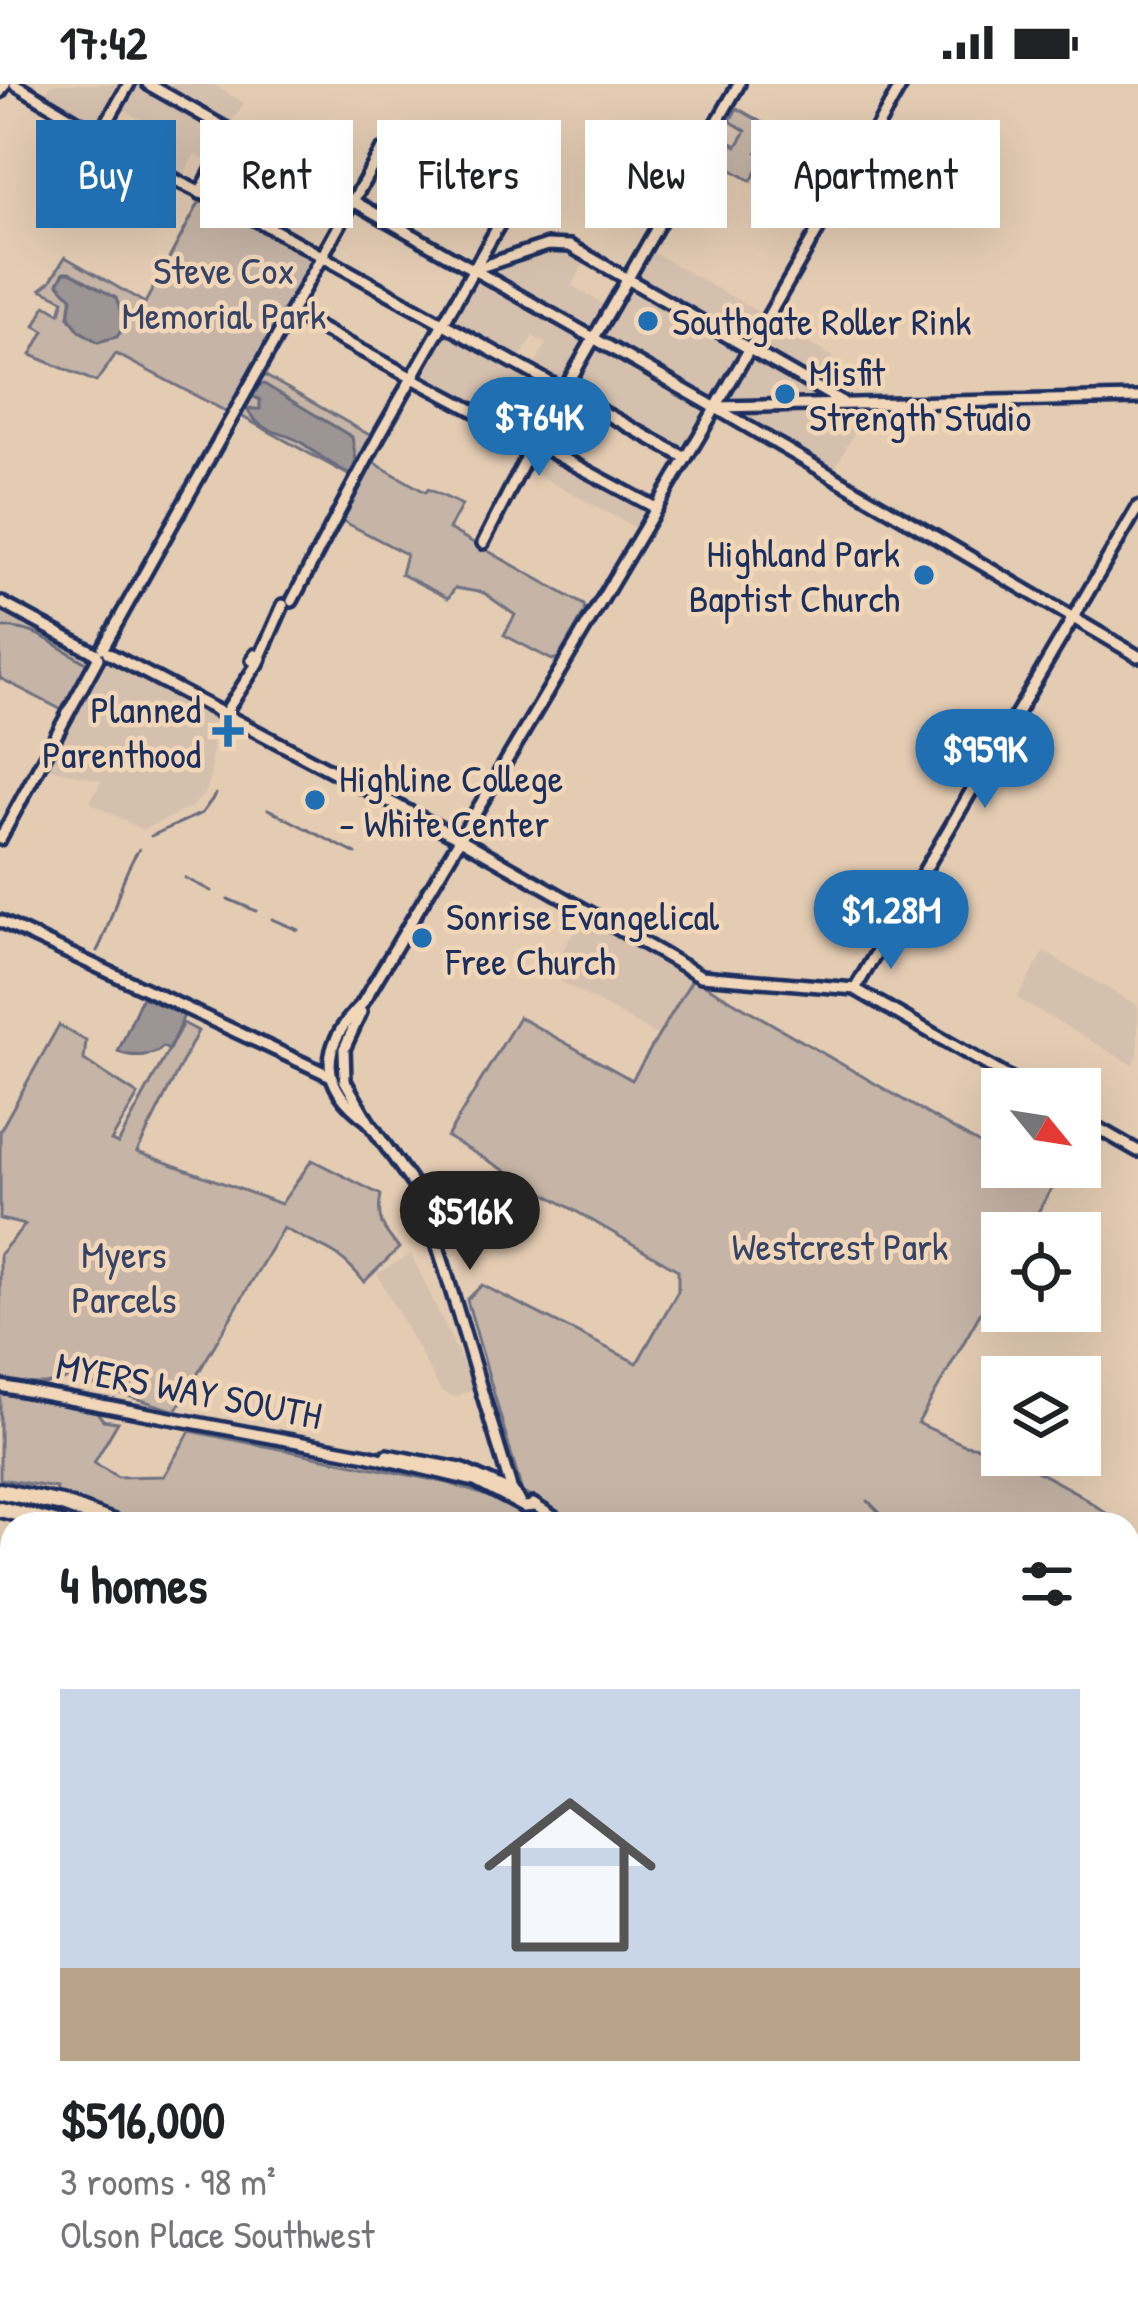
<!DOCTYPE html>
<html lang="en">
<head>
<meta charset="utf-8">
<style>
  body { margin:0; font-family:"Patrick Hand",sans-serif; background:#f2f2f2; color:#202124; height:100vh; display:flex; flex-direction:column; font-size:45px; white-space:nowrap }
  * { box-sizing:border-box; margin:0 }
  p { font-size:39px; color:#757577 }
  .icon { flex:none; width:66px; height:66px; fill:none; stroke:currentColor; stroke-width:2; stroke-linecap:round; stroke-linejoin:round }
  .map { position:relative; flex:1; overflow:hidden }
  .sheet { position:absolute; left:0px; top:1428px; width:1140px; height:807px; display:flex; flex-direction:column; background:#fff; border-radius:36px 36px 0 0; box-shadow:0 12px 48px #0002 }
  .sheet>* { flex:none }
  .top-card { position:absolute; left:36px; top:36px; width:1068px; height:108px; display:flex; gap:24px }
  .needle { width:78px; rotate:120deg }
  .tools { position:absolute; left:981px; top:984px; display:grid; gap:24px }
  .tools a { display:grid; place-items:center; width:120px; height:120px; border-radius:0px; background:#fff; box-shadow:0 12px 48px #0002; font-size:60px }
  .price { position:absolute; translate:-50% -102px; padding:0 27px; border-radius:42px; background:#1f6fb2; color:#fff; font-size:39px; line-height:78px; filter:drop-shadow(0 3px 6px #0008) }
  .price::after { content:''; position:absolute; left:50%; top:72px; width:36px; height:27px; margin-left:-18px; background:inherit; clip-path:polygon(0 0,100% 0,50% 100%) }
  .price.active { background:#222; color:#fff }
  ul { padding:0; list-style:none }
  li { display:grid; align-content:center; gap:24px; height:636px; padding:0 60px }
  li+li { border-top:3px solid #e0e0e0 }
  li span { display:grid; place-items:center; height:372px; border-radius:0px; color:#555 }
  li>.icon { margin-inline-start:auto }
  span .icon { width:216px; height:216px; fill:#fffc; stroke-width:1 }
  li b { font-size:51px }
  h2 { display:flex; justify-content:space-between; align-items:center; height:144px; padding:0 60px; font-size:51px }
  .pill { padding:0 42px; border-radius:0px; background:#fff; box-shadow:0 12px 48px #0002; font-size:42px; line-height:108px }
  .pill.active { background:#1f6fb2; color:#fff }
  .status { display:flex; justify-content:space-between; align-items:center; height:84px; padding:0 60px; background:#fff; direction:ltr }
  .status svg { height:33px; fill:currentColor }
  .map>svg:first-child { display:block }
</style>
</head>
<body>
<div class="status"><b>17:42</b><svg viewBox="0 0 49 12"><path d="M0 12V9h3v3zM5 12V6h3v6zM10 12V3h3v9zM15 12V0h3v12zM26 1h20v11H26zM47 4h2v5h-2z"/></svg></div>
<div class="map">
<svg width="1138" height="2234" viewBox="0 0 1138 2234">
  <rect width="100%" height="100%" fill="#e4ccb3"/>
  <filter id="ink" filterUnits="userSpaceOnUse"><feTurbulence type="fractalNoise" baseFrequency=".00833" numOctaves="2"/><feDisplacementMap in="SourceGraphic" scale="24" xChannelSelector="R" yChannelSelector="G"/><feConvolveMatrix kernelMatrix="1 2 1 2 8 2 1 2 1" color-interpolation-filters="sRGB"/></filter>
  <g filter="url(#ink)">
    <g fill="#d5c0ad">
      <polygon points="51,0 134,0 246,65 245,68 221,110 208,105 219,83 195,70 182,93 154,77 168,51 115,21 100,46 44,13"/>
      <polygon points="162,0 213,0 244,19 230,40"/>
      <polygon points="734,20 842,83 812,134 704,72"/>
      <polygon points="552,166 568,166 586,176 572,202 607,222 595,243 493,190 495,185"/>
      <polygon points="649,166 760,229 747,253 638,194 636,188"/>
      <polygon points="478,196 707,326 683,366 534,282 546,260 533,252 515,283 527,291 501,335 422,291 472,198"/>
      <polygon points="632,204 737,263 738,269 713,313 602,250"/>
      <polygon points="775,241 833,273 815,305 864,331 834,386 746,335 731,311 754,271 803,298 806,291 761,264"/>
      <polygon points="539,364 645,423 634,443 525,384"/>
      <polygon points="105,577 214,635 210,695 206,708 192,723 142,746 90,718 101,697 46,683"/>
      <polygon points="583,833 693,893 658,952 548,890"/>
      <polygon points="1044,868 1138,922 1138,971 1133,981 1017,914"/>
      <polygon points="411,1170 475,1305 454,1313 441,1307 377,1190"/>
    </g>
    <g fill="#c6b5a6" stroke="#707282" stroke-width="3" fill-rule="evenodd">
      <polygon points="737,24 771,44 757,68 765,73 751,97 707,71 718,52 737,62 746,47 730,37"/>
      <path d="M205,117L313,175L229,329L116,270L96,298L31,271L44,247L35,242L46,221L60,229L64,216L41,205L50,198L65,173L145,219L199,119ZM74,191C95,207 129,215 123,248L98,258L80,247L69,233Z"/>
      <polygon points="264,291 373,353 352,393 239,331"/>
      <polygon points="371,377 425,408 428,405 462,421 449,445 584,521 585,527 558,574 552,576 504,551 515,531 484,509 455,504 448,514 401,490 406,470 339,435"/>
      <polygon points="0,525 91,571 64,627 0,594"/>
      <polygon points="693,894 1002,1073 1002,1083 1020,1083 1053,1102 1026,1149 1002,1149 1002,1191 918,1339 965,1361 996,1365 1077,1409 1122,1440 559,1440 558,1430 522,1408 467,1216 482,1201 637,1279 678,1207 678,1186 447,1053 519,933 632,996"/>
      <path d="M183,939L198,947L137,1068L281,1120L312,1076L381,1111C376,1136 383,1146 399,1164L364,1198C337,1162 318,1164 283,1144L176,1327L71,1294L45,1300L0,1299V1170L25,1141L0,1135V1047L59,941L86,957L84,976L138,1011L111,1057L118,1060Z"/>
      <polygon points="0,1309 97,1328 103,1336 118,1338 94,1379 118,1393 164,1392 190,1347 448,1399 499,1416 540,1440 48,1440 56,1404 0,1395"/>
    </g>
    <g fill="#9d9494" stroke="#696c7e" stroke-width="3">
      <polygon points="64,188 70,188 116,214 125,240 117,253 98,258 80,247 69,233 72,214 58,199"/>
      <path d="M264,300L352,353L356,376L352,388L348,389C332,381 319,372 305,361C286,346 261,352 247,325H260V316L252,312L257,302Z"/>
      <path d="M142,913L184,931L169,966L163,963C153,974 131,973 118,968Z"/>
    </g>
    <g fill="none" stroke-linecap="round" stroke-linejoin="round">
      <g stroke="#696c7e" stroke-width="3">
        <path d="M0,544C36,541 58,564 88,580"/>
        <polyline points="268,725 303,743"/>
        <polyline points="305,744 356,770"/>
        <polyline points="151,752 202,729 216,710"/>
        <polyline points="185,794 211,807"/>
        <polyline points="228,815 256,827"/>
        <polyline points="272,835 298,846"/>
        <path d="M97,867C115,834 117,798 139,765"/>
        <polyline points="868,1417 891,1440"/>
      </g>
      <g stroke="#1b2f5e" stroke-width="18">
        <g id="secondary">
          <polyline points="15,0 181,99 249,132 686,374"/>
          <polyline points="148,0 716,324 1138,572"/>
          <polyline points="0,8 5,0"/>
          <polyline points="100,50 129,0"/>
          <polyline points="200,109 232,49"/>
          <polyline points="474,185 547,161 570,162 842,318"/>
          <polyline points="291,229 656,424"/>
          <polyline points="718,323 1138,314"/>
          <polyline points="483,459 535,357 739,0"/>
          <polyline points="292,517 379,352 504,132"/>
          <polyline points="0,518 97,570"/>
          <polyline points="103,564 381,67"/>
          <polyline points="108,569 459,754 701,892 855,905 1029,1005"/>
          <polygon points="255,571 261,574 258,580 252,576"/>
          <polyline points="260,573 283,521"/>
          <polyline points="223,632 257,580"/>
          <polyline points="0,755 98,574"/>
          <polyline points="0,837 331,992"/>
          <polyline points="855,905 1138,423"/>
          <polyline points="361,928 344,965 345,997 368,1037 424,1116 511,1404 520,1419"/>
          <polyline points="1080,1034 1138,1067"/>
          <path d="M368,1037C318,1001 319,963 362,920L701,349L902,0"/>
          <polyline points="0,1302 367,1371 475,1397 524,1423 534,1422"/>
          <polyline points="387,1371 461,1385 514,1409"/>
          <polyline points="533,1420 564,1440"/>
          <polyline points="1128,1757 1138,1760"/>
          <polyline points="0,1812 12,1819"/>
          <polyline points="1128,1828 1138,1811"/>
          <polyline points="1128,2144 1138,2128"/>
          <polyline points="688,2223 706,2234"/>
          <polyline points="406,2234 413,2223"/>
          <polyline points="887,2234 894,2223"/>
        </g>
      </g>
      <g stroke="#1b2f5e" stroke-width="22">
        <g id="highway">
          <polyline points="0,1407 62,1420 117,1440"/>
          <polyline points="0,1425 58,1440"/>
          <polyline points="1128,1770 1138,1776"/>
          <polyline points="1128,1787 1138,1793"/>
          <polyline points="1128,1982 1138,1982"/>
          <polyline points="1128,1994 1138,1993"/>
          <polyline points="0,2064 12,2063"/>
          <polyline points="0,2081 12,2078"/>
          <polyline points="0,2096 12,2093"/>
          <polyline points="0,2118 12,2110"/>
        </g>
      </g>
      <use href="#secondary" stroke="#f1d6b8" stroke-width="9"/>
      <use href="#highway" stroke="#f1d6b8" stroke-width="14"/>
    </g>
  </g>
  <g fill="#1f6fb2" stroke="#f1d6b8" stroke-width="4.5">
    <circle cx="648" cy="237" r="12"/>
    <circle cx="785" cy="310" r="12"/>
    <circle cx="924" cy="491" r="12"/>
    <path d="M222 629h12v12h12v12h-12v12h-12v-12h-12v-12h12z"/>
    <circle cx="315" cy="716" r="12"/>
    <circle cx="422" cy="854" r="12"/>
  </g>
  <g text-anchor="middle" stroke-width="9" stroke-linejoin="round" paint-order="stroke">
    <g font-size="39" fill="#354369" stroke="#f1d6b8">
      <text x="224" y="200">Steve Cox<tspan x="224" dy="45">Memorial Park</tspan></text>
      <text x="840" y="1176">Westcrest Park</text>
      <text x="124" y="1184">Myers<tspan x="124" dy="45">Parcels</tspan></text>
    </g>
    <g font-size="39" fill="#1b2f5e" stroke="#f1d6b8" text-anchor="start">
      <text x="672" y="251">Southgate Roller Rink</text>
      <text x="809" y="302">Misfit<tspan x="809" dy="45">Strength Studio</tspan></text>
      <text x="900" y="483" text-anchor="end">Highland Park<tspan x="900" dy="45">Baptist Church</tspan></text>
      <text x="201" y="639" text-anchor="end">Planned<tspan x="201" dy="45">Parenthood</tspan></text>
      <text x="339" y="708">Highline College<tspan x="339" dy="45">- White Center</tspan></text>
      <text x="446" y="846">Sonrise Evangelical<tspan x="446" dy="45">Free Church</tspan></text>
    </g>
    <g font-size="39" fill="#1b2f5e" stroke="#f1d6b8">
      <text transform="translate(189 1306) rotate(11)" y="14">MYERS WAY SOUTH</text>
    </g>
  </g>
</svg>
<div class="tools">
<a><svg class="needle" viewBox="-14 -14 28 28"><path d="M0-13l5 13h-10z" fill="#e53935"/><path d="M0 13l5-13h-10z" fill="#757577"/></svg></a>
<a><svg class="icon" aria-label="locate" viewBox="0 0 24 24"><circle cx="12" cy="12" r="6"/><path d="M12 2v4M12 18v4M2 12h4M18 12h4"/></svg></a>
<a><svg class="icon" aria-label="layers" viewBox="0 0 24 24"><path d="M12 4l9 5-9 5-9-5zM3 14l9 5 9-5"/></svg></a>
</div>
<b class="price" style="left:539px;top:395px">$764K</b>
<b class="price" style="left:985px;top:727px">$959K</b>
<b class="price" style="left:891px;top:888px">$1.28M</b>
<b class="price active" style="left:470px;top:1189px">$516K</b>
<div class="top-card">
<a class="pill active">Buy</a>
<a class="pill">Rent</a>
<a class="pill">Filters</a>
<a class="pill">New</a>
<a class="pill">Apartment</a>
</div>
<section class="sheet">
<h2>4 homes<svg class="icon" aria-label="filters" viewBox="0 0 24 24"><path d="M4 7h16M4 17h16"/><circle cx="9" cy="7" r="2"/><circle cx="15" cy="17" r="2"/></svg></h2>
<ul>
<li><span style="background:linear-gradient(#c9d6e8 75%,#b9a48a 0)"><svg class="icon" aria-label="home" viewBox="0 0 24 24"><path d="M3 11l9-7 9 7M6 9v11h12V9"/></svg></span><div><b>$516,000</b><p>3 rooms · 98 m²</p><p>Olson Place Southwest</p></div></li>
</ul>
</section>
</div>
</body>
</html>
